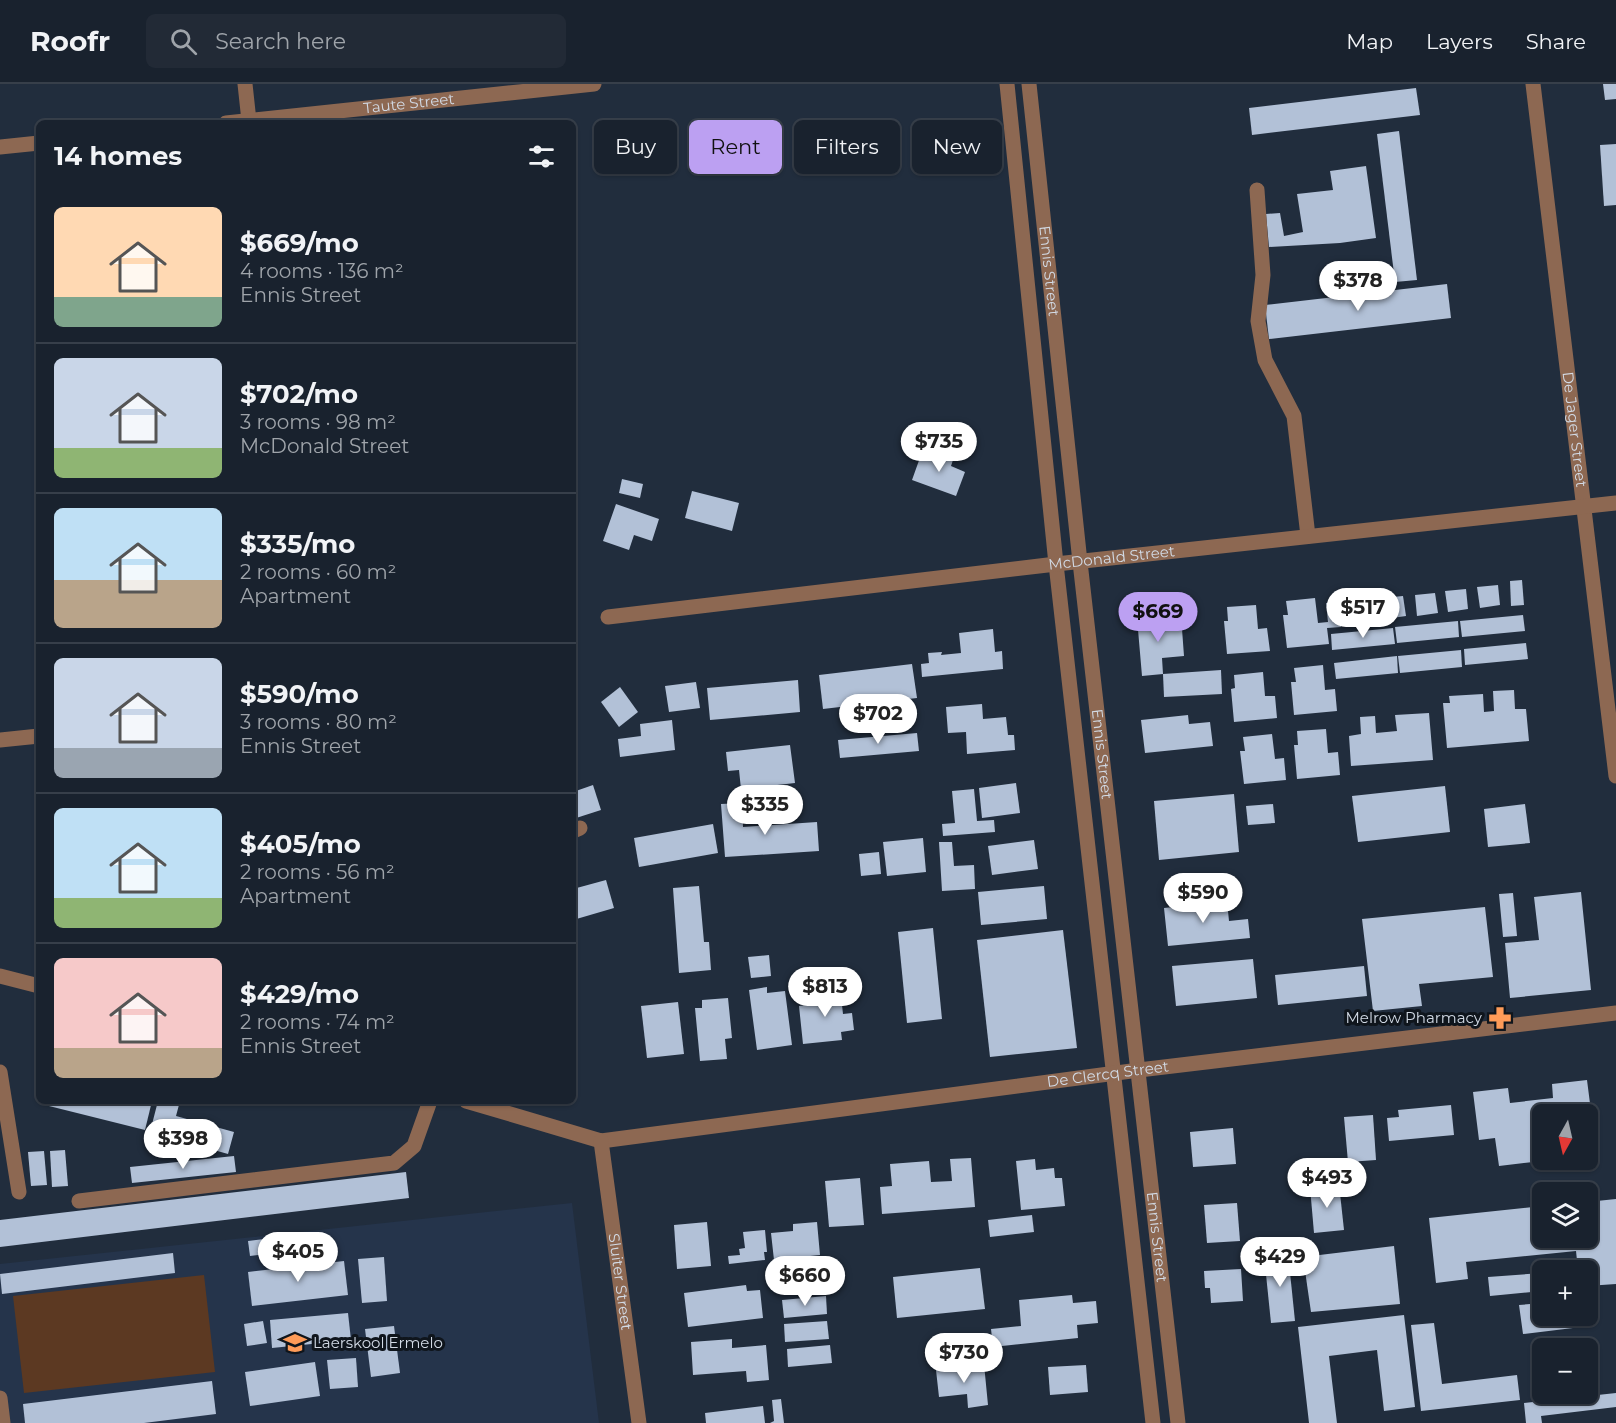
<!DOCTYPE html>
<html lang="en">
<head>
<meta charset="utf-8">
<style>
  body { margin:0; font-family:Montserrat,sans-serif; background:#222a36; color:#f1f3f6; height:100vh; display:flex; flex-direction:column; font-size:22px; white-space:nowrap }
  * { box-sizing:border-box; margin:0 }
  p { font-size:20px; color:#9fa4aa }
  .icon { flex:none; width:33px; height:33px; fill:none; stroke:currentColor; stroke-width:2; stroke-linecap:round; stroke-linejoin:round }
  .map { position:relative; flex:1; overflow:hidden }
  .drawer { position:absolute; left:36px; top:36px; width:540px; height:984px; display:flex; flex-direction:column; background:#19222e; border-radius:9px; box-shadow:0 2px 4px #0004,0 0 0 2px #373f4a }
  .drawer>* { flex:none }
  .guide { position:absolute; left:594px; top:36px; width:570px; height:54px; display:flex; gap:12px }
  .needle { width:39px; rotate:188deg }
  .fabs { position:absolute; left:1532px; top:1020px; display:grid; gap:12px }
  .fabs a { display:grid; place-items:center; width:66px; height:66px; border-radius:9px; background:#19222e; box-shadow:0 2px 4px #0004,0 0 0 2px #373f4a; font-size:30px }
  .price { position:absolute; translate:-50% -51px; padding:0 14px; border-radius:21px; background:#fff; color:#222; font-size:20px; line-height:39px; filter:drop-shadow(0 2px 3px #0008) }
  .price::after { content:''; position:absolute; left:50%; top:36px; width:18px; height:14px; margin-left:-9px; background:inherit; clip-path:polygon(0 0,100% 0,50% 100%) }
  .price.on { background:#bca0f2; color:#111 }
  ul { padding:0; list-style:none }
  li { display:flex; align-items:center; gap:18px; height:150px; padding:0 18px }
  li+li { border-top:2px solid #373f4a }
  li span { display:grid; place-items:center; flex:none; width:168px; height:120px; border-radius:9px; color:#555 }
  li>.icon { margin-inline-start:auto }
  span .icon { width:72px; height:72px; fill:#fffc; stroke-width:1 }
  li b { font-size:26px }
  h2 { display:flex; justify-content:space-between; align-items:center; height:72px; padding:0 18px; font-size:26px }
  .pill { padding:0 21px; border-radius:9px; background:#19222e; box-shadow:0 2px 4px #0004,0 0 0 2px #373f4a; font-size:21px; line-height:54px }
  .pill.on { background:#bca0f2; color:#111 }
  header { display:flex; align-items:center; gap:36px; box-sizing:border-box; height:84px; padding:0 30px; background:#19222e; border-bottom:2px solid #373f4a }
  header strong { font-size:28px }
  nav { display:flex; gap:33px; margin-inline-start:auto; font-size:21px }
  .search { width:420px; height:54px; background:#222a36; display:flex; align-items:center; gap:15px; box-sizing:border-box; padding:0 21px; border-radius:9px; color:#9fa4aa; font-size:22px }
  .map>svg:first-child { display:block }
</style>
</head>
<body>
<header>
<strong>Roofr</strong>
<div class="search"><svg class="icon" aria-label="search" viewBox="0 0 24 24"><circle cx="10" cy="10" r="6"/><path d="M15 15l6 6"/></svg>Search here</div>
<nav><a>Map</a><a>Layers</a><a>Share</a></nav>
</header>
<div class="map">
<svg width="1616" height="1339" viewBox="0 0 1616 1339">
  <rect width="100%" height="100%" fill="#212d3d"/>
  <polygon fill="#25344b" points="572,1119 599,1339 0,1339 0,1180"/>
  <polygon fill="#5c3922" points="204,1191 215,1288 24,1309 13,1212"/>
  <g fill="#b2c1d7">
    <polygon points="1603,0 1616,0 1616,15 1605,16"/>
    <polygon points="1416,4 1420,31 1252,51 1249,24"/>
    <polygon points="1399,47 1417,196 1395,198 1377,50"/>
    <polygon points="1616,60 1616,121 1604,122 1600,61"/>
    <polygon points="1366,82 1376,154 1340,159 1269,163 1266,130 1280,129 1284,152 1303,148 1297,110 1333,106 1330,87"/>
    <polygon points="1447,200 1451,234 1269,255 1265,221"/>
    <polygon points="959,343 961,356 928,360 926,347"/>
    <polygon points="937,367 954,373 951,382 965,388 956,412 912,396 922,368 935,373"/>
    <polygon points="622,395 643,400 640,414 619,409"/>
    <polygon points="692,407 739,419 732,447 685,434"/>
    <polygon points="616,420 659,435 652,457 634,451 629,466 603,457"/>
    <polygon points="1522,496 1524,521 1511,522 1510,497"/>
    <polygon points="1498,501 1500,521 1480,524 1477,503"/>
    <polygon points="1466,505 1468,525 1448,528 1445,507"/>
    <polygon points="1435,509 1438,529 1417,532 1415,511"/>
    <polygon points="1403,512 1406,532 1385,535 1383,514"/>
    <polygon points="1315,514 1318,539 1328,538 1326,519 1339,518 1341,543 1327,544 1329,560 1287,564 1283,531 1288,531 1286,517"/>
    <polygon points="1370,515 1373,536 1352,538 1350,518"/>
    <polygon points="1256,521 1258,545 1267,544 1270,567 1227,570 1224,537 1228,537 1227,523"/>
    <polygon points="1523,531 1525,547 1462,553 1460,537"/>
    <polygon points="1172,532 1173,545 1182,545 1184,572 1162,574 1163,590 1142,592 1137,534"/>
    <polygon points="1458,537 1459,553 1397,559 1395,543"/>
    <polygon points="1393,544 1395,560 1332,566 1331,550"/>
    <polygon points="993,545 995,568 1002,567 1003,585 922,593 921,580 929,579 928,569 942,568 941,571 961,569 959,549"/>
    <polygon points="1526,559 1528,575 1465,581 1464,565"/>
    <polygon points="1461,566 1462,583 1400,589 1398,572"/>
    <polygon points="1397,572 1398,589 1336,595 1334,579"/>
    <polygon points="912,580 917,614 823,625 819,591"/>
    <polygon points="1323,581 1325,606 1335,605 1337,627 1294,631 1291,598 1296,598 1294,584"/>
    <polygon points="1221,586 1222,610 1164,613 1163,590"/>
    <polygon points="1263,588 1265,612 1275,612 1277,634 1234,638 1231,605 1235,604 1234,591"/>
    <polygon points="798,596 800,628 710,636 707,604"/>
    <polygon points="696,598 700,624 669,628 665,602"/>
    <polygon points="620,603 638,628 619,643 601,618"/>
    <polygon points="1514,606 1515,625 1526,625 1529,657 1447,664 1443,619 1450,619 1449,612 1483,610 1484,628 1494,627 1493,607"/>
    <polygon points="982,620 983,635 1006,633 1008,651 1014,651 1015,666 967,670 966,648 948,649 946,623"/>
    <polygon points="1429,629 1433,676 1351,682 1349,652 1361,650 1360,633 1375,632 1376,649 1397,647 1395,631"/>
    <polygon points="1188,631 1189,640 1210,638 1213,662 1145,669 1141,636"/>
    <polygon points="672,636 675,666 620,673 618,655 641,652 640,640"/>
    <polygon points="1326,645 1328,669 1338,668 1340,691 1297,695 1294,661 1298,661 1297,647"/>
    <polygon points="917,649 919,667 840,674 838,656"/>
    <polygon points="1272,650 1275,675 1284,674 1286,696 1244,700 1240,667 1245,667 1243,653"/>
    <polygon points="790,661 795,699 741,705 739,686 728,687 726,668"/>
    <polygon points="1016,699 1020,729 982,734 979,704"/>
    <polygon points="593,701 601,726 573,735 573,708"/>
    <polygon points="1445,702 1450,748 1358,758 1352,712"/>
    <polygon points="974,705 977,737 994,736 995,748 943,752 942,740 955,739 952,707"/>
    <polygon points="1234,710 1239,768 1159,776 1154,717"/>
    <polygon points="742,719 743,743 817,738 819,767 725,773 721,720"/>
    <polygon points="1273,720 1275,739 1248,741 1246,722"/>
    <polygon points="1525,720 1530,759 1488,763 1484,725"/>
    <polygon points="713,740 718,769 639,783 634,754"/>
    <polygon points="923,754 926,788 887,792 883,758"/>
    <polygon points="1034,756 1038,785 992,791 988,762"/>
    <polygon points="939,758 952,758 954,782 974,781 975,805 942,807"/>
    <polygon points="879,768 881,790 861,792 859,770"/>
    <polygon points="606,796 614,824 573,836 573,805"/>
    <polygon points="699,802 704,858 709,858 711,886 679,889 673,804"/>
    <polygon points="1044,802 1047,835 981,841 978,808"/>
    <polygon points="1581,808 1591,906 1510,914 1505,859 1539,856 1534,813"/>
    <polygon points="1513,809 1517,852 1503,853 1499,810"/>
    <polygon points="1227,817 1229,837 1248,835 1250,854 1168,862 1164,824"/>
    <polygon points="1485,823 1493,893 1419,900 1422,922 1373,927 1362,835"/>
    <polygon points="933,844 942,935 907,939 898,848"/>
    <polygon points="1063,846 1077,964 990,973 977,856"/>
    <polygon points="769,871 771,892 751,894 748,873"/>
    <polygon points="1253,875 1257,914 1176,922 1172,882"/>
    <polygon points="1364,882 1367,912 1278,921 1275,891"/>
    <polygon points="767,903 767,909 785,907 792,961 757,966 749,906"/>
    <polygon points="840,903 843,930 852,929 854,946 841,948 842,956 803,960 799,922 815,920 813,906"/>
    <polygon points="728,914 732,954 725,955 727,975 700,977 695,924 702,924 702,916"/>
    <polygon points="678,918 684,970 647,974 641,922"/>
    <polygon points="1587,996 1593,1043 1587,1044 1587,1030 1542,1030 1542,1077 1499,1082 1495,1054 1479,1056 1473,1008 1508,1004 1510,1019 1553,1014 1552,1000"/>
    <polygon points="42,1017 152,1017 145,1046 41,1020"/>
    <polygon points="158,1017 180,1017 176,1032 234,1048 228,1070 150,1048"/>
    <polygon points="1451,1021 1454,1051 1389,1057 1387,1034 1399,1033 1398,1026"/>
    <polygon points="1373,1031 1376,1076 1348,1078 1344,1033"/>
    <polygon points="1233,1044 1236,1080 1193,1083 1190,1048"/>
    <polygon points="65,1066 68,1102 52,1103 50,1067"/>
    <polygon points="44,1067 47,1101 31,1102 28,1068"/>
    <polygon points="234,1072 236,1088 132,1099 130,1083"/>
    <polygon points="971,1074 975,1123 882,1130 880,1103 892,1102 890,1080 929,1077 931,1098 952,1097 950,1075"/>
    <polygon points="1035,1075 1036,1086 1054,1084 1055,1094 1062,1094 1065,1122 1021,1126 1016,1077"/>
    <polygon points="406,1088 409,1114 0,1163 0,1136"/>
    <polygon points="860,1094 864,1141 829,1143 825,1097"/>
    <polygon points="1339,1100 1344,1146 1314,1149 1310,1103"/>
    <polygon points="1616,1115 1616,1200 1587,1202 1587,1186 1578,1186 1576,1167 1466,1178 1468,1195 1436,1199 1429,1134 1542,1122 1542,1154 1587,1154 1587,1118"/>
    <polygon points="1237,1119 1240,1157 1207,1159 1204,1121"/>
    <polygon points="1032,1131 1034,1148 990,1153 988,1136"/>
    <polygon points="707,1138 711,1182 677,1185 674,1141"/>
    <polygon points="817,1138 820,1171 810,1172 810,1178 820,1178 823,1205 778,1209 776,1185 786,1184 785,1175 774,1176 771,1149 793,1147 793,1140"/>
    <polygon points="765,1146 767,1168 764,1168 765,1176 729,1180 728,1172 740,1171 739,1165 745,1164 743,1148"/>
    <polygon points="289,1152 292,1167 250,1172 248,1157"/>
    <polygon points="1394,1162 1400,1220 1311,1228 1303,1173"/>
    <polygon points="173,1169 175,1189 2,1210 0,1190"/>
    <polygon points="1288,1169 1295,1237 1271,1239 1264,1171"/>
    <polygon points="384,1173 387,1217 362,1219 358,1175"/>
    <polygon points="344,1177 348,1211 252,1222 248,1188"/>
    <polygon points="980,1184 985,1225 897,1234 893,1193"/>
    <polygon points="1241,1185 1243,1217 1211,1219 1210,1204 1205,1204 1204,1187"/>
    <polygon points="1542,1189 1542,1207 1490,1212 1488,1193"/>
    <polygon points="746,1201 747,1207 760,1206 763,1234 688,1243 684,1209"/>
    <polygon points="1072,1211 1073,1219 1096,1217 1098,1239 1077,1241 1078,1254 993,1263 991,1245 1021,1242 1019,1216"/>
    <polygon points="826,1212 827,1230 784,1234 782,1216"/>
    <polygon points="1542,1219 1542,1232 1571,1232 1573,1244 1523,1250 1519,1221"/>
    <polygon points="348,1229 351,1256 272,1264 270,1236"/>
    <polygon points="1404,1231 1415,1323 1384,1327 1377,1266 1329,1272 1337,1339 1309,1339 1298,1243"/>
    <polygon points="263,1237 267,1259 247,1262 244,1240"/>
    <polygon points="827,1237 829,1255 785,1258 784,1240"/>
    <polygon points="1434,1239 1442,1300 1517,1291 1520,1316 1421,1327 1411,1241"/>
    <polygon points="394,1242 400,1289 371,1293 365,1245"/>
    <polygon points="732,1255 732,1264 766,1261 769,1296 747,1298 746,1287 693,1291 691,1258"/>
    <polygon points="830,1261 832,1279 788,1283 787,1265"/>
    <polygon points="356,1274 358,1303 330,1305 327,1276"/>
    <polygon points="315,1278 320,1312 250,1322 245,1288"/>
    <polygon points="984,1280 988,1321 968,1324 967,1310 939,1313 936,1286"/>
    <polygon points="1086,1281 1088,1308 1050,1311 1048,1283"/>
    <polygon points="212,1297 216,1330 144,1339 25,1339 23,1320"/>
    <polygon points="1616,1309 1616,1323 1541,1332 1542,1339 1526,1339 1524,1319"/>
    <polygon points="781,1315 784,1339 770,1339 774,1337 772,1316"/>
    <polygon points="763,1322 765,1339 706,1339 705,1329"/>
  </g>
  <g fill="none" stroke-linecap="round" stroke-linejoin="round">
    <g stroke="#8d6852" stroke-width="15">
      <polyline points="245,0 249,37"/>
      <polyline points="1007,0 1056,480 1153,1339"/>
      <path id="s1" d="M1029,0L1080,478L1178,1339"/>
      <path id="s2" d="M1533,0L1616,692"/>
      <path id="s3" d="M226,39L594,0"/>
      <polyline points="0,63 39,59"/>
      <polyline points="1257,106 1263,191 1258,237 1265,276 1294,332 1308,452"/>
      <path id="s4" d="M608,533L1056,480L1616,419"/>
      <polyline points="0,656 39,652"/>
      <polyline points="573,747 580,744"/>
      <polyline points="0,892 39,902"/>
      <polyline points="0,988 19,1108"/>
      <path id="s5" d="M466,1017L601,1057L1139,986L1616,929"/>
      <path id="s6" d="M601,1057L639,1339"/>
      <polyline points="79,1117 394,1079 414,1062 430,1017"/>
      <polyline points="0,1314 3,1339"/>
    </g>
  </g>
  <defs>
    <g id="pharmacy-bare" transform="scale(1.8)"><path d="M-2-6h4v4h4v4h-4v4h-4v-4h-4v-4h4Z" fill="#fe9b58" stroke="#0f151c" stroke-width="2.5" paint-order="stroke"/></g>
    <g id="school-bare" transform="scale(1.8)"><path d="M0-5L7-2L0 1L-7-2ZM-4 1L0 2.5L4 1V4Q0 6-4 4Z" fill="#fe9b58" stroke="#0f151c" stroke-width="2.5" paint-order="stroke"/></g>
  </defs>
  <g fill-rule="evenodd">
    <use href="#pharmacy-bare" x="1500" y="934"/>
    <use href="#school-bare" x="295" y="1259"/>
  </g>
  <g text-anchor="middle" stroke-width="6" stroke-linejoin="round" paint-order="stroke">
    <g font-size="15" fill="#d2dae5" stroke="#0f151c">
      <text dy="5" stroke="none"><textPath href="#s3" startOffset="184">Taute Street</textPath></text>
      <text dy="5" stroke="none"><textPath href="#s1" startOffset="188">Ennis Street</textPath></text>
      <text dy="5" stroke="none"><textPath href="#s2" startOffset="348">De Jager Street</textPath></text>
      <text dy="5" stroke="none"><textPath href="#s4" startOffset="507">McDonald Street</textPath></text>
      <text dy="5" stroke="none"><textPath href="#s1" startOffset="674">Ennis Street</textPath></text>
      <text dy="5" stroke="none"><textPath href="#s5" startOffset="652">De Clercq Street</textPath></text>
      <text dy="5" stroke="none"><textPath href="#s1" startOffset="1160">Ennis Street</textPath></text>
      <text dy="5" stroke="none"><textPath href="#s6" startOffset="142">Sluiter Street</textPath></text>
    </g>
    <g font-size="15" fill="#d2dae5" stroke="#0f151c" text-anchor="end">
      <text x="1482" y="939">Melrow Pharmacy</text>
      <text x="313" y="1264" text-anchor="start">Laerskool Ermelo</text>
    </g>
  </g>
</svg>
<div class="fabs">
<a><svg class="needle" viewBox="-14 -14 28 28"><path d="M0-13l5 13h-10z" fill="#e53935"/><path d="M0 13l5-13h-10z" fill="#9fa4aa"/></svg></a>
<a><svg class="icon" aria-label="layers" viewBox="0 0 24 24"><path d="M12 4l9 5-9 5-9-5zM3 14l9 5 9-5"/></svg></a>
<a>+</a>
<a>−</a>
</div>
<b class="price" style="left:1358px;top:228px">$378</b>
<b class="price" style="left:939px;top:389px">$735</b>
<b class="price" style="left:1363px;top:555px">$517</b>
<b class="price on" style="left:1158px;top:559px">$669</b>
<b class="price" style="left:878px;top:661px">$702</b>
<b class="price" style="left:765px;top:752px">$335</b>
<b class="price" style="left:1203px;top:840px">$590</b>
<b class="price" style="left:825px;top:934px">$813</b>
<b class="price" style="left:183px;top:1086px">$398</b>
<b class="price" style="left:1327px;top:1125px">$493</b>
<b class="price" style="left:298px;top:1199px">$405</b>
<b class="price" style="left:1280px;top:1204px">$429</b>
<b class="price" style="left:805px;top:1223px">$660</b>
<b class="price" style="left:964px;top:1300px">$730</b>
<div class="guide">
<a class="pill">Buy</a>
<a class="pill on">Rent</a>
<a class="pill">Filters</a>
<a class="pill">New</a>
</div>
<section class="drawer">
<h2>14 homes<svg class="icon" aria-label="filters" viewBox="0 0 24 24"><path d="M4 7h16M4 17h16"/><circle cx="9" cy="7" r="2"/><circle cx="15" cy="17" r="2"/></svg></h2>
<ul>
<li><span style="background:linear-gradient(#ffd9b3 75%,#7fa58c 0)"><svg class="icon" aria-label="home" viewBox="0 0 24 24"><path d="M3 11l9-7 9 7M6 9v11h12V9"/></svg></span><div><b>$669/mo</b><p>4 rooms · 136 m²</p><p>Ennis Street</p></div></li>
<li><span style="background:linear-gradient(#c9d6e8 75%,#8fb573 0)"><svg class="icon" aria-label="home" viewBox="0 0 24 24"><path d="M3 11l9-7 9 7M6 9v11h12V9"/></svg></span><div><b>$702/mo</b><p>3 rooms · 98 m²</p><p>McDonald Street</p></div></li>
<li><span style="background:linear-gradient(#bfe0f5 60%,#b9a48a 0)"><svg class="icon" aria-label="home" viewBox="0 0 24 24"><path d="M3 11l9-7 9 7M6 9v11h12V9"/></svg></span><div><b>$335/mo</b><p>2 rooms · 60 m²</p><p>Apartment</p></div></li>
<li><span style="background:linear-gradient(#c9d6e8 75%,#9aa5b1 0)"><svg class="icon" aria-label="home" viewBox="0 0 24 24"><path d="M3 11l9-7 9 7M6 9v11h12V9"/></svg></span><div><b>$590/mo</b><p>3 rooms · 80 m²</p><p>Ennis Street</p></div></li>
<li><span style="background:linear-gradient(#bfe0f5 75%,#8fb573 0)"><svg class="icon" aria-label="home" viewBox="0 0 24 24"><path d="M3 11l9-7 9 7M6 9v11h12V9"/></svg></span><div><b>$405/mo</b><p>2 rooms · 56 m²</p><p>Apartment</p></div></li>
<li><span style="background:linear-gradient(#f6c9c9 75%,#b9a48a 0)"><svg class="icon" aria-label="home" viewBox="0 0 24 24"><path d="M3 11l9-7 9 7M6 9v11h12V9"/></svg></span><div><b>$429/mo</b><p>2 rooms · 74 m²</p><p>Ennis Street</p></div></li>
</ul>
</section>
</div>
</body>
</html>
